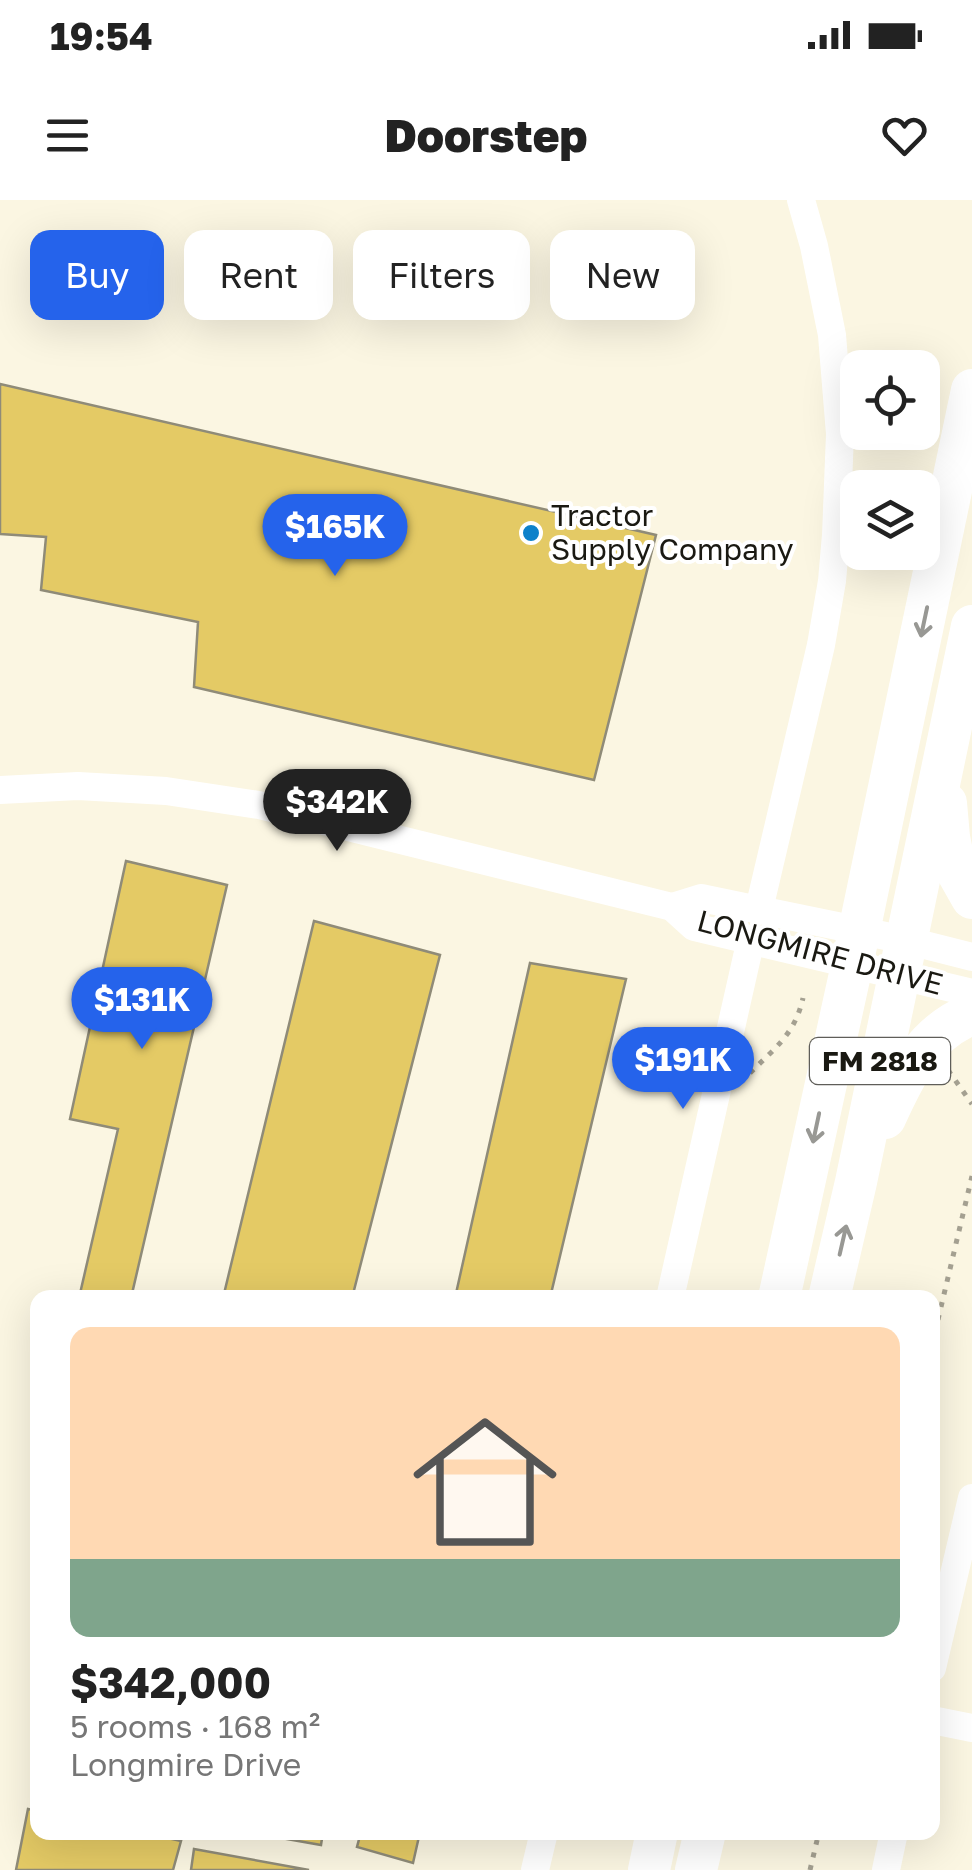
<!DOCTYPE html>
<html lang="en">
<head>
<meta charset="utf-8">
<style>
  body { margin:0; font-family:"Golos Text",sans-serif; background:#f2f2f2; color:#222; height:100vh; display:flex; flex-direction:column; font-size:38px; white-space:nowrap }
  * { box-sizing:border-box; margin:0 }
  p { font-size:32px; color:#767676 }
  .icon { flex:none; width:55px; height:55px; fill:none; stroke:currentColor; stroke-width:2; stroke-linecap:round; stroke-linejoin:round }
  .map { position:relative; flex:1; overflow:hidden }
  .details { position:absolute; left:30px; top:1090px; width:910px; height:550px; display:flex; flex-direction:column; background:#fff; border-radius:20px; box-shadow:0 10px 40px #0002 }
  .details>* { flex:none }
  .top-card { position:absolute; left:30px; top:30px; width:912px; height:90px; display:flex; gap:20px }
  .controls { position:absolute; left:840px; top:150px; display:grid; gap:20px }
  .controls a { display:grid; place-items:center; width:100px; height:100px; border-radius:20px; background:#fff; box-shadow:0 10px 40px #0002; font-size:50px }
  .price { position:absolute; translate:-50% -85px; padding:0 22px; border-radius:35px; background:#2563eb; color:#fff; font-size:32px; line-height:65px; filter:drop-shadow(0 2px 5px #0008) }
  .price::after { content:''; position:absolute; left:50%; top:60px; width:30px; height:22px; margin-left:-15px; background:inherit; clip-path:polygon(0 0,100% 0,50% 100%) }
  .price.selected { background:#222; color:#fff }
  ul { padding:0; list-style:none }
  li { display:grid; align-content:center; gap:20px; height:530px; padding:0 40px }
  li span { display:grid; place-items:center; height:310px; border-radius:20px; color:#555 }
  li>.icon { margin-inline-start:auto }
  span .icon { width:180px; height:180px; fill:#fffc; stroke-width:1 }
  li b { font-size:42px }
  .chip { padding:0 35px; border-radius:20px; background:#fff; box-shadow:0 10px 40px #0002; font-size:35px; line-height:90px }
  .chip.selected { background:#2563eb; color:#fff }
  .status { display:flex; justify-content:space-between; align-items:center; height:70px; padding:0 50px; background:#fff; direction:ltr }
  .status svg { height:28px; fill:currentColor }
  header { display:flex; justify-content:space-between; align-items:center; height:130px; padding:0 40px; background:#fff; font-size:45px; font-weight:800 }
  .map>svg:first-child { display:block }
</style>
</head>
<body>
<div class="status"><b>19:54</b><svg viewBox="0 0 49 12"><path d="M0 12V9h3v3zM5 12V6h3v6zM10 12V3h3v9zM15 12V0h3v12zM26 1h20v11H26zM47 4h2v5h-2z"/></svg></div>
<header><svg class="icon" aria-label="menu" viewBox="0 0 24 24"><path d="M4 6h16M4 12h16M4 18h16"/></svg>Doorstep<svg class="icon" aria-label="heart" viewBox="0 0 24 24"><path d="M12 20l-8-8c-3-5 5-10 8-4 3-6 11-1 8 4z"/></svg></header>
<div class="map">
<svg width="972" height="1670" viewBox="0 0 972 1670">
  <rect width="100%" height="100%" fill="#fbf6e2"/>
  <g fill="#e4ca65" stroke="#8f8b78" stroke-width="2.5">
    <polygon points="0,184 656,335 594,580 194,487 198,422 41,390 46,337 0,334"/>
    <polygon points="126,661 227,685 131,1098 79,1098 118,929 70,919"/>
    <polygon points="314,721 440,755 352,1098 223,1098"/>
    <polygon points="530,763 626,779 550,1098 455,1098"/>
    <polygon points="28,1609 38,1611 38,1632 141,1632 181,1641 173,1670 16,1670"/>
    <polygon points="247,1632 323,1632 321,1645"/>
    <polygon points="361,1632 420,1632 413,1663 357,1647"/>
    <polygon points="194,1649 309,1670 191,1670"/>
  </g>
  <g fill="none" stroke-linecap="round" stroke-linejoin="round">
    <g stroke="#a4a091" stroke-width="5" stroke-dasharray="5 8" stroke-linecap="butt">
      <polyline points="948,870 972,904"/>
      <path d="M750,873C775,848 795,834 803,798"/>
      <polyline points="932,1145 972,976"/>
      <polyline points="810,1670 819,1632"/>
    </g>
    <g stroke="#fff" stroke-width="28">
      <polyline points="0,590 78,586 166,591 259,605 672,707 694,727 972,793"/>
      <polyline points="672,707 701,698 905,740 972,757"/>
      <polyline points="759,709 821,445 832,381 836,335 840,234 832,135 814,46 801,0"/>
      <polyline points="670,1098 751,739"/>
      <polyline points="932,1468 972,1298"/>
      <polyline points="932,1520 972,1528"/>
      <polyline points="535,1670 544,1632"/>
      <polyline points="886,1670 894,1632"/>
    </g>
    <g stroke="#fff" stroke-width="42">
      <polyline points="946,603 949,637 955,668 972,698"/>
      <path d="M885,918C905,874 924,833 972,814"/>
      <polyline points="779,1098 852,765 972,190"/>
      <polyline points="829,1098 856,982 972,426"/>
      <polyline points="649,1670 657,1632"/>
      <polyline points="696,1670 705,1632"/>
    </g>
  </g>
  <defs><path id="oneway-shaft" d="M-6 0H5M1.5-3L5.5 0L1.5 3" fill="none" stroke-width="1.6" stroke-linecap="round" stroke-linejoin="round" transform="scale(2.5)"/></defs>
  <g stroke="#989894">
    <use href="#oneway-shaft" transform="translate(924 422) rotate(102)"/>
    <use href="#oneway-shaft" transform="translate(816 928) rotate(102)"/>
    <use href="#oneway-shaft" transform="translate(843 1040) rotate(-77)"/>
  </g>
  <circle fill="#0d81ca" stroke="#fff" stroke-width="4" cx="531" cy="333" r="10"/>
  <g text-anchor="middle" stroke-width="8" stroke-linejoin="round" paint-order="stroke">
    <rect fill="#fff" stroke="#5f5e59" stroke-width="2.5" x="810" y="838" width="140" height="46" rx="8"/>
    <g font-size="28" font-weight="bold" fill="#1a1912">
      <text x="880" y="871">FM 2818</text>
    </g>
    <g font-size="30" fill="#1a1912" stroke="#fff" text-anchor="start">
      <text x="551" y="326">Tractor<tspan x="551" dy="34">Supply Company</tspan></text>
    </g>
    <g font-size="30" fill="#1a1912" stroke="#fff">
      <text transform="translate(820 753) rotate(15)" y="10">LONGMIRE DRIVE</text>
    </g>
  </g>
</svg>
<div class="controls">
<a><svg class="icon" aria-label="locate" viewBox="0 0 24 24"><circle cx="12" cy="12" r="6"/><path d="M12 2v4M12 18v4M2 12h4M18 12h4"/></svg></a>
<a><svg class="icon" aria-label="layers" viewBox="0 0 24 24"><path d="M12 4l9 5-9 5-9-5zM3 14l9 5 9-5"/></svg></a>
</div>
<b class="price" style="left:335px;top:379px">$165K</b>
<b class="price selected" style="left:337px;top:654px">$342K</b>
<b class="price" style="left:142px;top:852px">$131K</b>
<b class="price" style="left:683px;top:912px">$191K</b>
<div class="top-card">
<a class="chip selected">Buy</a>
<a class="chip">Rent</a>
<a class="chip">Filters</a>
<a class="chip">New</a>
</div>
<section class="details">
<ul>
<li><span style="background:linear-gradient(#ffd9b3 75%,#7fa58c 0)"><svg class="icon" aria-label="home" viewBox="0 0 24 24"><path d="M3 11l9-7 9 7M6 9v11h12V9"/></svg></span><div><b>$342,000</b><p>5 rooms · 168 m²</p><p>Longmire Drive</p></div></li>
</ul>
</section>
</div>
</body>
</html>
